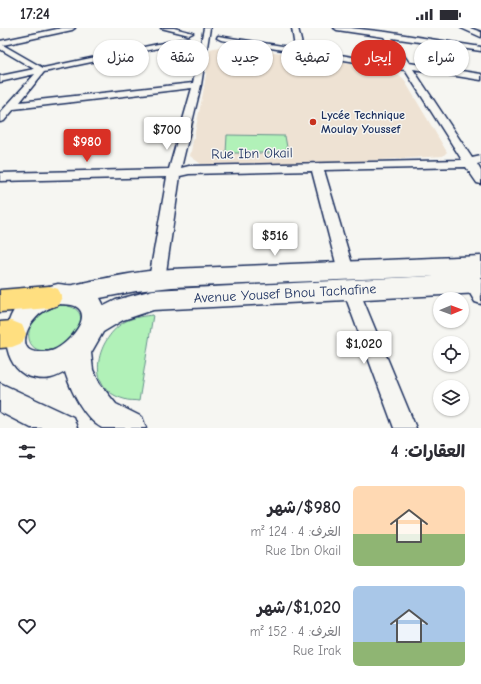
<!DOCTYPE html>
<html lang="ar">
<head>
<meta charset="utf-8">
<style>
  body { margin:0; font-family:"Comic Neue","Playpen Sans Arabic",sans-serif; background:#f7f7f7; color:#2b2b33; direction:rtl; height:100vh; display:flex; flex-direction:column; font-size:15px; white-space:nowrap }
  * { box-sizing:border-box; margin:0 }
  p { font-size:13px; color:#7c7c81 }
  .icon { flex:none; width:22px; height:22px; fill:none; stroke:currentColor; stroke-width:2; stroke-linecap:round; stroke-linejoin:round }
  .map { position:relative; height:400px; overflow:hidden; direction:ltr }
  .drawer { display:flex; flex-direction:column; background:#fff; flex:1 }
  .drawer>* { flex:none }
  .hud { position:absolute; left:12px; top:12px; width:457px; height:36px; direction:rtl; display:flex; gap:8px }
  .needle { width:26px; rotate:89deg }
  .buttons { position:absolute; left:433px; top:264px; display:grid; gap:8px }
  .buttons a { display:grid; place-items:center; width:36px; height:36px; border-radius:50%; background:#fff; box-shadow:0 1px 3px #0004; font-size:20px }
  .price { position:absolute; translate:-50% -34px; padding:0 9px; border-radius:4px; background:#fff; color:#222; font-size:13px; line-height:26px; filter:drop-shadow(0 1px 2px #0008) }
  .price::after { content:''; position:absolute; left:50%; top:24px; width:12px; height:9px; margin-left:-6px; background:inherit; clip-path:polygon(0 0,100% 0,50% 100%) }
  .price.on { background:#d93025; color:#fff }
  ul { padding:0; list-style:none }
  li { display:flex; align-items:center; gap:12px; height:100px; padding:0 16px }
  li span { display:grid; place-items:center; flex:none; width:112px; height:80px; border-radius:6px; color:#555 }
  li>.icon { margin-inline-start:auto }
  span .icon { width:48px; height:48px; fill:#fffc; stroke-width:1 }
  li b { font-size:17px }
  h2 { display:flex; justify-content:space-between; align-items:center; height:48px; padding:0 16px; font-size:17px }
  .pill { padding:0 14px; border-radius:18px; background:#fff; box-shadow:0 1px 3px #0004; font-size:14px; line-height:36px }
  .pill.on { background:#d93025; color:#fff }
  .status { display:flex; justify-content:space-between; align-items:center; height:28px; padding:0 20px; background:#fff; direction:ltr }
  .status svg { height:11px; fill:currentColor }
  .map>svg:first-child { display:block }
</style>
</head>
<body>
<div class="status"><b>17:24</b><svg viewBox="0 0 49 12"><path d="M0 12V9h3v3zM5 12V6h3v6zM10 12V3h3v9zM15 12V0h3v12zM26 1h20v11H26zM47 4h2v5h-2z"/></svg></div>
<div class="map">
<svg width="481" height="400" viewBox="0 0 481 400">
  <rect width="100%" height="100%" fill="#f6f6f2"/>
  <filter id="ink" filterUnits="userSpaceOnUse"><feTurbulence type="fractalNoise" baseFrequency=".025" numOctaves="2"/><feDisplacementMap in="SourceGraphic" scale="8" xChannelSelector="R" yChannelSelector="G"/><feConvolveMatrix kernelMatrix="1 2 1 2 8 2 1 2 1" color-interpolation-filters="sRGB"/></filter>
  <g filter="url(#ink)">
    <polygon fill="#eee2d3" points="227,17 385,40 403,50 447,124 443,128 335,135 201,136 190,128 203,65 210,21"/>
    <g fill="#b1f1b8" stroke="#66908b">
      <polygon points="227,107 285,108 288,125 226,125"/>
      <path d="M60,277C101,278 73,323 46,323C25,323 25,302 36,289C42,282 51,279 60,277Z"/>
      <path d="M153,287L139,373C134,372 128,373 124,371C83,360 97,309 126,293C135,289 144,288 153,287Z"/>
    </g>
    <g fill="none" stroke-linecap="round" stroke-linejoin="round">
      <g stroke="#1b2f5e" stroke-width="3">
        <g id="minor">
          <polygon points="62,0 75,0 72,2 3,17 43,40 187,10 191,12 187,14 44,44 20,74 193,55 204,0 210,0 201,57 181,140 189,138 462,132 405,42 221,12 217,10 218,8 295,20 292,0 298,0 303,21 402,37 384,9 337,2 334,0 351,0 386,4 481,19 481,23 392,10 409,35 481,46 481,52 413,41 472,130 481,128 481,135 477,136 481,143 481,156 477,155 466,139 324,142 354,243 351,247 346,249 341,247 338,243 312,143 189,146 180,148 165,251 163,256 157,258 151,256 149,251 167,149 0,153 0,145 169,141 192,60 14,81 4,93 0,94 0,85 35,46 0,54 0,48 34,41 0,21 0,13"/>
          <polygon points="161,0 174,0 193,5 189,7"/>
          <polygon points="461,0 470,0 481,4 481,9"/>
          <path d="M472,248C481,253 481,265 481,276L475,274L464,255L466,250Z"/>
          <polygon points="351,255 357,257 359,262 416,400 394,400 343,262 345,257"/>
        </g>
      </g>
      <g stroke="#1b2f5e" stroke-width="3">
        <g id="secondary">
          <path d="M481,228V265L153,282L123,292L103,304L91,325L93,342L100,356L116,376L142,389L146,400H102C84,390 71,363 65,344C61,346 56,349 51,350C43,352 33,350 25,347C0,332 0,289 25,270C34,264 47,258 58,256C63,256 68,258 73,257C106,250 138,243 172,241ZM434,248L153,262L116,272L104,278L100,270L136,263L172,259ZM60,276C65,277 71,276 75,278C95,288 67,316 56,321C51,324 45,324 38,324C18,324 25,302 34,292C40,284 50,279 60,276Z"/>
          <polygon points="0,355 73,389 77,400 31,400 0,384"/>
        </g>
      </g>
      <g stroke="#1b2f5e" stroke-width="3">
        <g id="trunk">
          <polygon points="49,258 58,261 62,269 58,277 49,280 0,284 0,262"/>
          <polygon points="12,293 22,297 26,306 22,315 12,319 0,320 0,294"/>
        </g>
      </g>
      <use href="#minor" fill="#f6f6f2" fill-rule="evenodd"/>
      <use href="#secondary" fill="#f6f6f2" fill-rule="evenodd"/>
      <use href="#trunk" fill="#ffdf80" fill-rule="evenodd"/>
    </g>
  </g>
  <circle fill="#c8321e" stroke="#f6f6f2" stroke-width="1.5" cx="313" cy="94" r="4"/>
  <g text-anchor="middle" stroke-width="3" stroke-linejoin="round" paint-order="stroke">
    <g font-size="12" font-weight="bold" fill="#1b2f5e" stroke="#f6f6f2" text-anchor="start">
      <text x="321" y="91">Lycée Technique<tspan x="321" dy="14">Moulay Youssef</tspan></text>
    </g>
    <g font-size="14" fill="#1b2f5e" stroke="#f6f6f2">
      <text transform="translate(252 125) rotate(-1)" y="5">Rue Ibn Okail</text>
      <text transform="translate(285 265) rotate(-3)" y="5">Avenue Yousef Bnou Tachafine</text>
    </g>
  </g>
</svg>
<div class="buttons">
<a><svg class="needle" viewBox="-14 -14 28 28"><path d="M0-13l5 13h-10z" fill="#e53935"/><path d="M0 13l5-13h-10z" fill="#7c7c81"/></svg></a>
<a><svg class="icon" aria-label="locate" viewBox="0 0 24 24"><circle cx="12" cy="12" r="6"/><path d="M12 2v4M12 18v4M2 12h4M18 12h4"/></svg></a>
<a><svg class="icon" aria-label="layers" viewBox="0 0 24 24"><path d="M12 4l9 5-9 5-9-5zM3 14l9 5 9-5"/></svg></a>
</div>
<b class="price" style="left:167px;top:123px">$700</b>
<b class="price on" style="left:87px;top:135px">$980</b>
<b class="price" style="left:275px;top:229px">$516</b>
<b class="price" style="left:364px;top:337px">$1,020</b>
<div class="hud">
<a class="pill">شراء</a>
<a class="pill on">إيجار</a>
<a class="pill">تصفية</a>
<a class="pill">جديد</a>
<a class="pill">شقة</a>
<a class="pill">منزل</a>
</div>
</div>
<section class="drawer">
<h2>العقارات: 4<svg class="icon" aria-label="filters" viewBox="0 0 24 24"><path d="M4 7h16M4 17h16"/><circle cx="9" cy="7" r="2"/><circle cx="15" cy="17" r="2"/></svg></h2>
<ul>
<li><span style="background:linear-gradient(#ffd9b3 60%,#8fb573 0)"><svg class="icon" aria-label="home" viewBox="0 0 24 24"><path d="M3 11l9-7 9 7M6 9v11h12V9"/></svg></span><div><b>$980/شهر</b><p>الغرف: 4 · 124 m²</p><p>Rue Ibn Okail</p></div><svg class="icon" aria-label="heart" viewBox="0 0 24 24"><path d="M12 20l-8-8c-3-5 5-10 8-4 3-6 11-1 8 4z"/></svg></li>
<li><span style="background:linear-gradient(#a9c7e8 70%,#8fb573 0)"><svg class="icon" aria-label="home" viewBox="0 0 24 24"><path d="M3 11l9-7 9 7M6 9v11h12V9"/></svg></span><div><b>$1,020/شهر</b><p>الغرف: 4 · 152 m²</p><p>Rue Irak</p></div><svg class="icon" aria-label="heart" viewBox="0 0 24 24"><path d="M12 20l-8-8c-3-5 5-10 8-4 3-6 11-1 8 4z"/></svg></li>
</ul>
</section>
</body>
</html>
